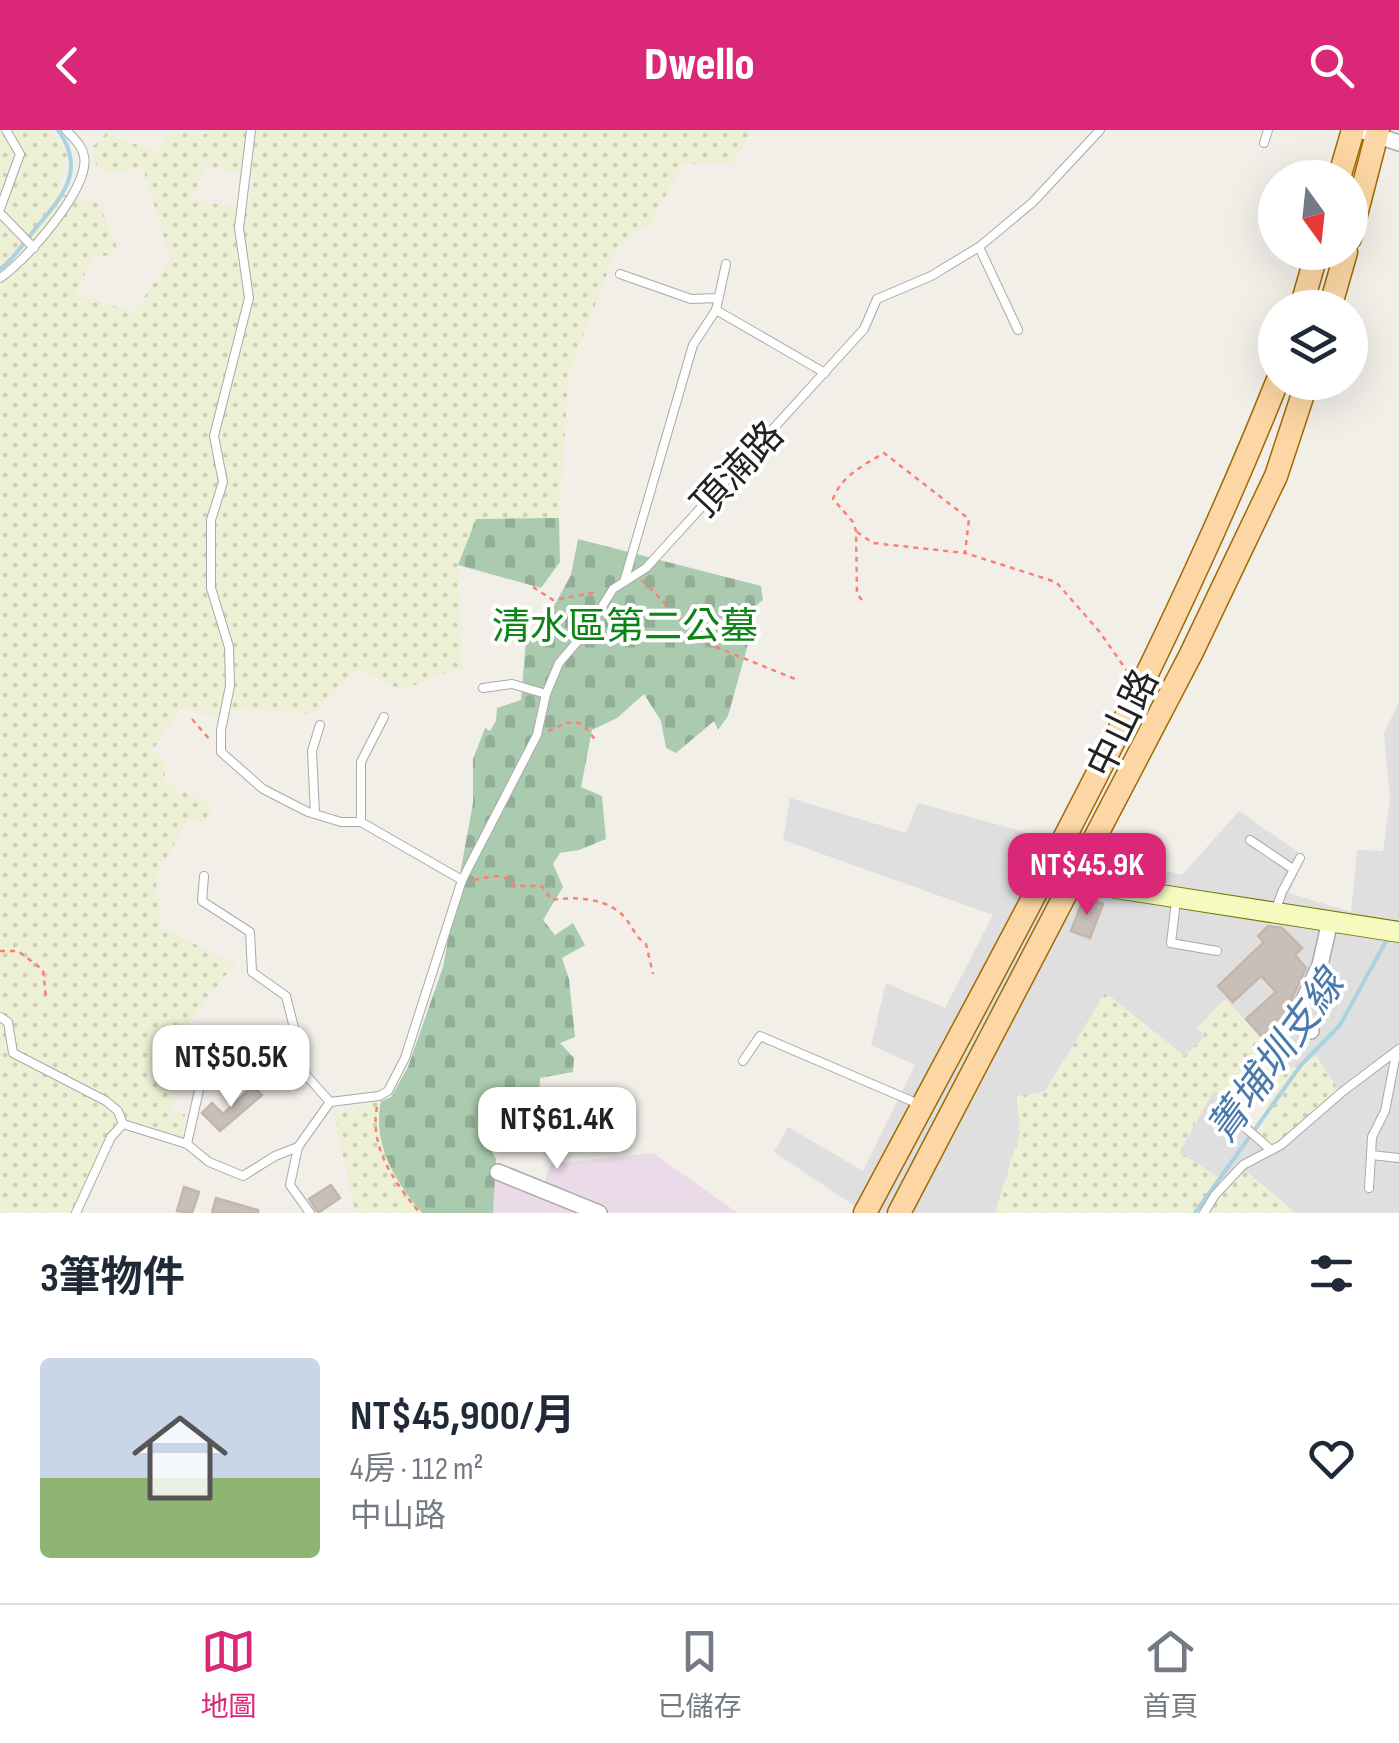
<!DOCTYPE html>
<html lang="zh-TW">
<head>
<meta charset="utf-8">
<style>
  body { margin:0; font-family:"Sofia Sans Condensed","Noto Sans TC",sans-serif; background:#f2f2f3; color:#1f2937; height:100vh; display:flex; flex-direction:column; font-size:38px; white-space:nowrap }
  * { box-sizing:border-box; margin:0 }
  p { font-size:32px; color:#747a83 }
  .icon { flex:none; width:55px; height:55px; fill:none; stroke:currentColor; stroke-width:2; stroke-linecap:round; stroke-linejoin:round }
  .map { position:relative; height:1083px; overflow:hidden }
  .details { display:flex; flex-direction:column; background:#fff; flex:1 }
  .details>* { flex:none }
  .needle { width:65px; rotate:165deg }
  .tools { position:absolute; left:1258px; top:30px; display:grid; gap:20px }
  .tools a { display:grid; place-items:center; width:110px; height:110px; border-radius:50%; background:#fff; box-shadow:0 10px 40px #0002; font-size:50px }
  .price { position:absolute; translate:-50% -85px; padding:0 22px; border-radius:20px; background:#fff; color:#222; font-size:32px; line-height:65px; filter:drop-shadow(0 2px 5px #0008) }
  .price::after { content:''; position:absolute; left:50%; top:60px; width:30px; height:22px; margin-left:-15px; background:inherit; clip-path:polygon(0 0,100% 0,50% 100%) }
  .price.active { background:#db2777; color:#fff }
  ul { padding:0; list-style:none }
  li { display:flex; align-items:center; gap:30px; height:250px; padding:0 40px }
  li span { display:grid; place-items:center; flex:none; width:280px; height:200px; border-radius:10px; color:#555 }
  li>.icon { margin-inline-start:auto }
  span .icon { width:120px; height:120px; fill:#fffc; stroke-width:1 }
  li b { font-size:42px }
  h2 { display:flex; justify-content:space-between; align-items:center; height:120px; padding:0 40px; font-size:42px }
  header { display:flex; justify-content:space-between; align-items:center; height:130px; padding:0 40px; background:#db2777; color:#fff; font-size:45px; font-weight:800 }
  .dock { display:flex; justify-content:space-around; align-items:center; height:140px; border-top:2px solid #e0e1e3; background:#fff; font-size:28px; color:#747a83 }
  .dock a { display:grid; justify-items:center; gap:5px }
  .dock .active { color:#db2777 }
  .map>svg:first-child { display:block }
</style>
</head>
<body>
<header><svg class="icon" aria-label="back" viewBox="0 0 24 24"><path d="M15 5l-7 7 7 7"/></svg>Dwello<svg class="icon" aria-label="search" viewBox="0 0 24 24"><circle cx="10" cy="10" r="6"/><path d="M15 15l6 6"/></svg></header>
<div class="map">
<svg width="1399" height="1083" viewBox="0 0 1399 1083">
  <defs>
    <pattern id="farmland-dots" width="8" height="8" patternUnits="userSpaceOnUse" patternTransform="scale(2.5)"><rect width="8" height="8" fill="#eef0d5"/><path d="M2 2h.1M6 6h.1" fill="none" stroke="#ccceb7" stroke-width="1.8" stroke-linecap="round"/></pattern>
    <pattern id="cemetery-stones" width="16" height="16" patternUnits="userSpaceOnUse" patternTransform="scale(2.5)"><rect width="16" height="16" fill="#aacbaf"/><path d="M2 7V4a2 2 0 0 1 4 0v3zM10 15v-3a2 2 0 0 1 4 0v3z" fill="#92ae96"/></pattern>
  </defs>
  <rect width="100%" height="100%" fill="#f2efe9"/>
  <polygon fill="#e0dfdf" points="1399,572 1399,1083 1296,1083 1229,1054 1179,1023 1214,960 1271,1014 1280,1011 1340,962 1197,898 1205,906 1185,927 1106,863 1044,962 1017,966 1020,1002 995,1083 865,1083 774,1022 788,997 863,1041 915,935 871,915 886,853 945,878 993,785 783,710 790,668 906,703 918,673 1182,745 1239,681 1305,727 1289,763 1351,782 1357,720 1383,721 1390,669 1384,603"/>
  <polygon fill="#ebdbe8" points="653,1023 738,1083 493,1083 494,1045 543,1055 551,1034"/>
  <g fill="url(#farmland-dots)" fill-rule="evenodd">
    <path d="M0,0H52L67,25L58,63L99,73L117,117L110,126L94,125L75,164L134,182L170,129L143,38L107,43L96,35L91,18L106,3L156,22L169,3L207,4L203,0H753L733,33L683,34L651,92L617,118L569,243L559,388L476,389L458,435L463,537L401,560L357,538L313,584L235,579L214,585L181,578L152,621L168,636L162,651L213,676L205,693L188,689L156,748L161,796L234,835L190,890L170,980L185,984L181,1012L127,991L121,983L101,1021L78,1083H0ZM205,37L254,45L249,79L192,70Z"/>
    <polygon points="1105,863 1185,926 1205,906 1197,898 1225,869 1292,938 1316,925 1340,962 1280,1011 1270,1014 1259,1004 1272,982 1253,970 1244,981 1214,960 1179,1022 1229,1054 1246,1041 1296,1083 995,1083 1020,1003 1017,966 1045,962"/>
    <polygon points="381,971 377,988 401,1058 422,1083 355,1083 334,982"/>
  </g>
  <g fill="url(#cemetery-stones)">
    <polygon points="559,388 560,432 541,458 458,435 476,389"/>
    <path d="M578,409L761,456L763,470L744,485L752,500L728,586L718,600L714,591L676,623L666,618L661,591L644,564L617,588L592,600L581,657L602,666L606,709L579,720L560,723L553,734L563,757L543,790L555,805L573,793L585,815L562,828L569,849L575,907L560,913L574,928L573,942L540,948L538,982L490,974L485,1009L496,1029L493,1083H422C395,1051 372,1014 381,971L391,967L408,937L443,837L473,673V629L485,598L490,601L496,591L497,578L521,570L526,509L554,476L571,445Z"/>
  </g>
  <g fill="none" stroke-linecap="round" stroke-linejoin="round">
    <g stroke="#aad3df" stroke-width="4">
      <path d="M0,139C13,130 22,115 32,103C59,69 89,43 58,0"/>
      <polyline points="1195,1083 1301,935 1340,895 1385,813 1392,808"/>
    </g>
  </g>
  <g fill="#c7bfb8" stroke="#c4b6ab" stroke-width="2.5">
    <polygon points="1084,767 1103,774 1090,808 1071,801"/>
    <polygon points="1268,796 1282,798 1302,818 1295,825 1306,838 1283,888 1262,907 1246,889 1276,862 1261,846 1233,872 1218,856 1264,812 1258,806"/>
    <polygon points="253,956 262,965 220,1001 202,983 212,973 223,984"/>
    <polygon points="331,1055 340,1068 318,1083 309,1069"/>
    <polygon points="184,1057 199,1062 192,1083 177,1081"/>
    <polygon points="216,1068 258,1080 258,1083 212,1083"/>
  </g>
  <g fill="none" stroke-linecap="round" stroke-linejoin="round">
    <g stroke="#a9a9a9" stroke-width="10">
      <g id="lane">
        <polyline points="251,0 239,98 249,168 214,306 223,352 211,390 211,458 229,517 230,556 221,600 221,622 263,659 308,682 341,692 361,692 462,750"/>
        <polyline points="1264,13 1268,0"/>
        <polyline points="0,79 20,24 6,0"/>
        <polyline points="0,83 34,118"/>
        <polyline points="979,117 1018,200"/>
        <polyline points="620,144 691,169 718,168"/>
        <path d="M0,148C25,132 91,57 84,26C82,15 73,8 66,0"/>
        <polyline points="716,180 825,243"/>
        <polyline points="624,452 693,215 716,180 726,134"/>
        <polyline points="483,558 512,554 546,564"/>
        <polyline points="315,684 312,621 320,595"/>
        <polyline points="361,692 361,632 384,587"/>
        <polyline points="1250,710 1293,739"/>
        <polyline points="204,746 202,771 250,802 252,842 286,866 306,945 330,972"/>
        <polyline points="1176,771 1171,813 1217,821"/>
        <polyline points="1276,779 1282,762 1300,728"/>
        <polyline points="0,887 8,892 13,923 106,971 118,981 123,994 187,1014 209,1032 243,1046 275,1026 298,1017"/>
        <polyline points="1396,924 1385,981 1372,1007 1371,1025 1399,1028"/>
        <polyline points="743,931 760,906 921,975"/>
        <polyline points="1239,992 1271,1020"/>
        <polyline points="187,1014 203,942"/>
        <polyline points="1369,1058 1371,1025"/>
        <polyline points="76,1083 111,1007 123,994"/>
        <polyline points="310,1083 290,1055 298,1017 330,972 379,966 388,961 405,928 462,750 537,605 546,564 559,533 588,499 613,459 646,438 864,199 877,169 931,146 979,117 1033,72 1100,0"/>
        <polyline points="1204,1083 1215,1065 1243,1035 1281,1015 1342,962 1399,919"/>
      </g>
    </g>
    <g stroke="#a9a9a9" stroke-width="18">
      <g id="street">
        <polyline points="1360,0 1399,13"/>
        <polyline points="1311,901 1294,891 1320,835 1330,791"/>
        <polyline points="498,1042 599,1083"/>
      </g>
    </g>
    <g stroke="#707d05" stroke-width="22">
      <polyline id="secondary" points="1054,730 1116,758 1399,802"/>
    </g>
    <g stroke="#a06b00" stroke-width="25">
      <g id="primary">
        <polyline points="1339,48 1353,0"/>
        <polyline points="1350,108 1378,0"/>
        <polyline points="1301,178 1317,122"/>
        <polyline points="1330,178 1346,122"/>
        <path d="M865,1083C1010,811 1162,540 1277,252"/>
        <polyline points="899,1083 1191,524 1276,346 1307,252"/>
      </g>
    </g>
    <g stroke="#fa8072" stroke-width="2.5" stroke-dasharray="5 5" stroke-linecap="butt">
      <polyline points="857,402 873,413 965,423"/>
      <polyline points="642,450 689,498 716,517 795,549"/>
      <polyline points="533,457 553,470 597,462"/>
      <path d="M862,470L857,464L856,401L853,392L833,369C841,346 864,335 884,323L969,389L965,423L1056,452L1099,501L1127,541"/>
      <polyline points="192,589 210,610"/>
      <path d="M548,601C575,589 578,586 596,611"/>
      <path d="M474,750C490,747 504,741 515,756H542L552,770C575,766 610,768 626,789C634,799 635,807 646,814L653,844"/>
      <polyline points="0,821 18,821 43,840 46,868"/>
      <path d="M377,977C369,1018 395,1053 420,1083"/>
    </g>
    <use href="#lane" stroke="#fff" stroke-width="8"/>
    <use href="#street" stroke="#fff" stroke-width="15"/>
    <use href="#secondary" stroke="#f7fabf" stroke-width="20"/>
    <use href="#primary" stroke="#fcd6a4" stroke-width="22"/>
  </g>
  <g text-anchor="middle" stroke-width="8" stroke-linejoin="round" paint-order="stroke">
    <g font-size="38" fill="#222" stroke="#fff">
      <text transform="translate(737 339) rotate(-47)" y="13">頂湳路</text>
      <text transform="translate(1122 593) rotate(-64)" y="13">中山路</text>
    </g>
    <g font-size="38" fill="#0c8416" stroke="#fff">
      <text x="625" y="509">清水區第二公墓</text>
    </g>
    <g font-size="40" font-style="italic" fill="#4a7aab" stroke="#fff">
      <text transform="translate(1275 926) rotate(-54)" y="14">菁埔圳支線</text>
    </g>
  </g>
</svg>
<div class="tools">
<a><svg class="needle" viewBox="-14 -14 28 28"><path d="M0-13l5 13h-10z" fill="#e53935"/><path d="M0 13l5-13h-10z" fill="#747a83"/></svg></a>
<a><svg class="icon" aria-label="layers" viewBox="0 0 24 24"><path d="M12 4l9 5-9 5-9-5zM3 14l9 5 9-5"/></svg></a>
</div>
<b class="price active" style="left:1087px;top:788px">NT$45.9K</b>
<b class="price" style="left:231px;top:980px">NT$50.5K</b>
<b class="price" style="left:557px;top:1042px">NT$61.4K</b>
</div>
<section class="details">
<h2>3筆物件<svg class="icon" aria-label="filters" viewBox="0 0 24 24"><path d="M4 7h16M4 17h16"/><circle cx="9" cy="7" r="2"/><circle cx="15" cy="17" r="2"/></svg></h2>
<ul>
<li><span style="background:linear-gradient(#c9d6e8 60%,#8fb573 0)"><svg class="icon" aria-label="home" viewBox="0 0 24 24"><path d="M3 11l9-7 9 7M6 9v11h12V9"/></svg></span><div><b>NT$45,900/月</b><p>4房 · 112 m²</p><p>中山路</p></div><svg class="icon" aria-label="heart" viewBox="0 0 24 24"><path d="M12 20l-8-8c-3-5 5-10 8-4 3-6 11-1 8 4z"/></svg></li>
</ul>
</section>
<nav class="dock">
<a class="active"><svg class="icon" aria-label="map" viewBox="0 0 24 24"><path d="M3 6l6-2 6 2 6-2v14l-6 2-6-2-6 2zM9 4v14M15 6v14"/></svg>地圖</a>
<a><svg class="icon" aria-label="saved" viewBox="0 0 24 24"><path d="M7 4h10v16l-5-4-5 4z"/></svg>已儲存</a>
<a><svg class="icon" aria-label="home" viewBox="0 0 24 24"><path d="M3 11l9-7 9 7M6 9v11h12V9"/></svg>首頁</a>
</nav>
</body>
</html>
